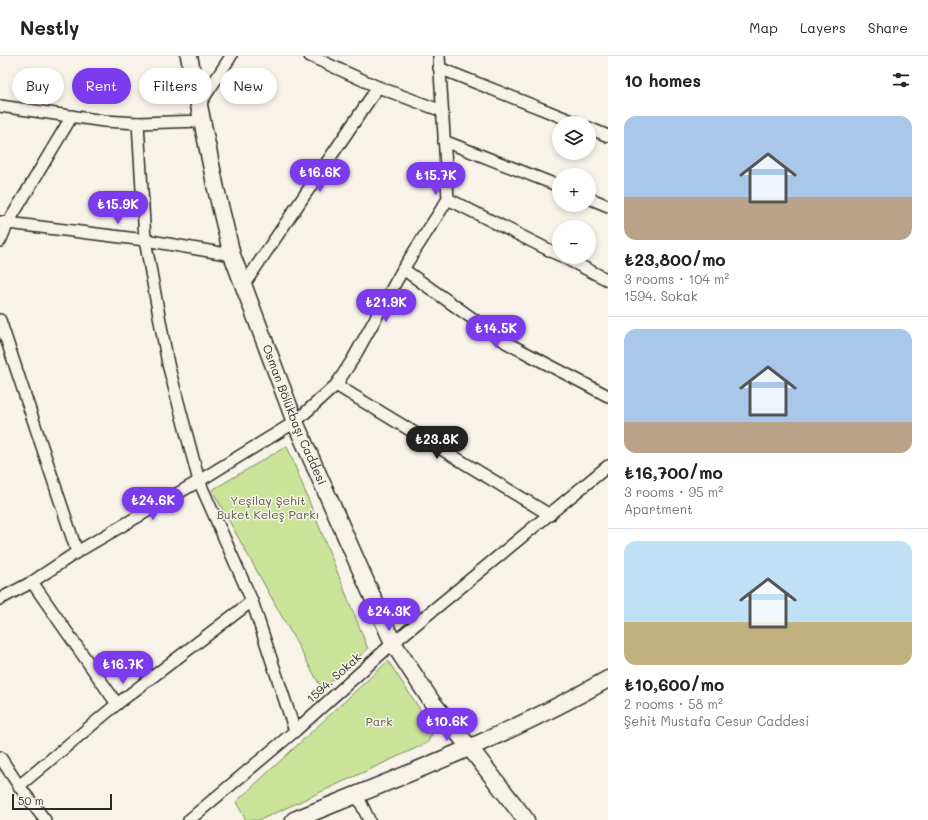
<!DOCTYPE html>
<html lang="en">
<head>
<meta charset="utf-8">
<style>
  body { margin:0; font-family:Mali,sans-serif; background:#f2f2f2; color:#222; height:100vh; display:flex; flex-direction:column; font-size:15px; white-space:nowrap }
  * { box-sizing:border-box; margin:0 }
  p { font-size:13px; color:#767676 }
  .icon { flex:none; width:22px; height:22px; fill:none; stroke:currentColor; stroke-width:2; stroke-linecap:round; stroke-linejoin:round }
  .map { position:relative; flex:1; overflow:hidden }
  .panel { display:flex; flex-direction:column; background:#fff; width:320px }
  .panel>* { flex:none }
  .banner { position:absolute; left:12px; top:12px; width:380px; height:36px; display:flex; gap:8px }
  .buttons { position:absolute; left:552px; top:60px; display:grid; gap:8px }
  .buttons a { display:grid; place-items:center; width:44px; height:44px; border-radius:50%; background:#fff; box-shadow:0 2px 6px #0003; font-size:20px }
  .scale { position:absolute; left:12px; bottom:10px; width:100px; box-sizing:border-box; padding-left:4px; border:2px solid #2b2b2b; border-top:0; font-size:11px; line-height:14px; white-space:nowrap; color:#2b2b2b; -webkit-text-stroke:3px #f7f3e8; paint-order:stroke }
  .price { position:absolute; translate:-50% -34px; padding:0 9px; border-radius:14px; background:#7c3aed; color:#fff; font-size:13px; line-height:26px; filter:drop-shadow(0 1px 2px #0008) }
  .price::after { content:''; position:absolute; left:50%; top:24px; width:12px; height:9px; margin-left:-6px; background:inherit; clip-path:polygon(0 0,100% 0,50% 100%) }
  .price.selected { background:#222; color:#fff }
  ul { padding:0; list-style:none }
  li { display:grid; align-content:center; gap:8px; height:212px; padding:0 16px }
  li+li { border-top:1px solid #e0e0e0 }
  li span { display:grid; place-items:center; height:124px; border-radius:12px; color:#555 }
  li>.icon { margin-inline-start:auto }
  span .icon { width:72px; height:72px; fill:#fffc; stroke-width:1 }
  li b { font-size:17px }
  h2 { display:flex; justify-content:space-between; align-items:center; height:48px; padding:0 16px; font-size:17px }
  .pill { padding:0 14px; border-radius:18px; background:#fff; box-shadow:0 2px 6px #0003; font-size:14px; line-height:36px }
  .pill.selected { background:#7c3aed; color:#fff }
  header { display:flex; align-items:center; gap:24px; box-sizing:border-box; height:56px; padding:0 20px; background:#fff; border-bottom:1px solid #e0e0e0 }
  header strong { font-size:19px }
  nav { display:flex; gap:22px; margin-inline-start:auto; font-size:14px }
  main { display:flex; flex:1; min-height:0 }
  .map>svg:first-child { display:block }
</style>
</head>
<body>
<header>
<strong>Nestly</strong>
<nav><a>Map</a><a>Layers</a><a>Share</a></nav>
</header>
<main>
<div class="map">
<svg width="608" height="764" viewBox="0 0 608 764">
  <rect width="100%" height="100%" fill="#f7f3e8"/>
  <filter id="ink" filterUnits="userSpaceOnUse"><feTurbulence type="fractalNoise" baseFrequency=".025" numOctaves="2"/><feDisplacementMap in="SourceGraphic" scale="8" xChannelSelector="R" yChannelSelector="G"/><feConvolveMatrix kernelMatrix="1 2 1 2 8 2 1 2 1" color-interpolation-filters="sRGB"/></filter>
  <g filter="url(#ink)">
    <g fill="#cbe399" stroke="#7b8762">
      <polygon points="287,390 368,593 322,633 212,434"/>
      <polygon points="388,605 433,673 431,680 427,687 260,764 246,764 236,746"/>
    </g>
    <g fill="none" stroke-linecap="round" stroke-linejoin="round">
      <g stroke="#2b2b2b" stroke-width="14">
        <g id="street">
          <polyline points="310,0 378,31 442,55"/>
          <polyline points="439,0 448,143 559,199"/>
          <polyline points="439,12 577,67"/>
          <polyline points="200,48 231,0"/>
          <polyline points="0,50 104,65 138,67 203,65"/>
          <polyline points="138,67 145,184 168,308 199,425 252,545 295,675"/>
          <polyline points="589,72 608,80"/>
          <polyline points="444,85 559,130"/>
          <polyline points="589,142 608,150"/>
          <polyline points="0,166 145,184 232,199"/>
          <polyline points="0,185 8,167 72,60"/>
          <polyline points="563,201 608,224"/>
          <polyline points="403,213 507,287 608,340"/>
          <polyline points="243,230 378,31"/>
          <polyline points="0,264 77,496"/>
          <polyline points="336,329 550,459"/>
          <polyline points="32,526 117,648"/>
          <polyline points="0,543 32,526 77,496 199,425 295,366 336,329 353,303 403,213 448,143"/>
          <polyline points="0,701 19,730 117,648 252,545"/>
          <polyline points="19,730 45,764"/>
          <polyline points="357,739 369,764"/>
          <polyline points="189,764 295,675 393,587 608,410"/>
        </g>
      </g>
      <g stroke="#2b2b2b" stroke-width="19">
        <g id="secondary">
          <path id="s1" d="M189,0L216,133L232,199L295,366L393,587L432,646L470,692L526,764"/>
          <path d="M294,764C400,721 508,680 608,623"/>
        </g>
      </g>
      <use href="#street" stroke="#f7f3e8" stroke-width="11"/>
      <use href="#secondary" stroke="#f7f3e8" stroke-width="16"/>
    </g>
  </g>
  <g text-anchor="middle" stroke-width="3" stroke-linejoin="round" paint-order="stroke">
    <g font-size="12" fill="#2b2b2b" stroke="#f7f3e8">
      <text dy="4" stroke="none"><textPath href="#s1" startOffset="375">Osman Bölükbaşı Caddesi</textPath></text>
      <text transform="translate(334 622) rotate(-42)" y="4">1594. Sokak</text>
    </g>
    <g font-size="12" fill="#535946" stroke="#f7f3e8">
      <text x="268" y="449">Yeşilay Şehit<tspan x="268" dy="14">Buket Keleş Parkı</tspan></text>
      <text x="379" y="670">Park</text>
    </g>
  </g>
</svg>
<div class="buttons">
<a><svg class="icon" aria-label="layers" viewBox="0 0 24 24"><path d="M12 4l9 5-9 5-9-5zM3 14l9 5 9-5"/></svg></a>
<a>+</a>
<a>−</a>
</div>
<div class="scale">50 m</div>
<b class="price" style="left:320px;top:137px">₺16.6K</b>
<b class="price" style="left:436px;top:140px">₺15.7K</b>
<b class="price" style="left:118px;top:169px">₺15.9K</b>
<b class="price" style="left:386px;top:267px">₺21.9K</b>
<b class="price" style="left:496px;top:293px">₺14.5K</b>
<b class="price selected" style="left:437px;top:404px">₺23.8K</b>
<b class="price" style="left:153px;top:465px">₺24.6K</b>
<b class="price" style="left:389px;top:576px">₺24.3K</b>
<b class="price" style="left:123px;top:629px">₺16.7K</b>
<b class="price" style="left:447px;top:686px">₺10.6K</b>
<div class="banner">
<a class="pill">Buy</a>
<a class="pill selected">Rent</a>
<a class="pill">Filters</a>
<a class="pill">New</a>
</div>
</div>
<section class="panel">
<h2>10 homes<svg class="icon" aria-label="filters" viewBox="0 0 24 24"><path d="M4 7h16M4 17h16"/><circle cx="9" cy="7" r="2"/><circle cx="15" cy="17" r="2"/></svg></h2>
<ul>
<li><span style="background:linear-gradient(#a9c7e8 65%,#b9a48a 0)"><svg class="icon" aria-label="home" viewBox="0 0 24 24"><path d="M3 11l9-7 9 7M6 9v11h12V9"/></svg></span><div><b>₺23,800/mo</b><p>3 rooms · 104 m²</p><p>1594. Sokak</p></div></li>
<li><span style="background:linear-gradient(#a9c7e8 75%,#b9a48a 0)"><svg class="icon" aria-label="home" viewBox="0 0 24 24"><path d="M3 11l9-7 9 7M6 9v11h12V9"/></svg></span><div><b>₺16,700/mo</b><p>3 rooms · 95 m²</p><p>Apartment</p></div></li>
<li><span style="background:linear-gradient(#bfe0f5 65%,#c2b280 0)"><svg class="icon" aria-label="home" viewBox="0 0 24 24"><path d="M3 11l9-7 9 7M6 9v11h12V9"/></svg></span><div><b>₺10,600/mo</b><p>2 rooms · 58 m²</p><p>Şehit Mustafa Cesur Caddesi</p></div></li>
</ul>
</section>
</main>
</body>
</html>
